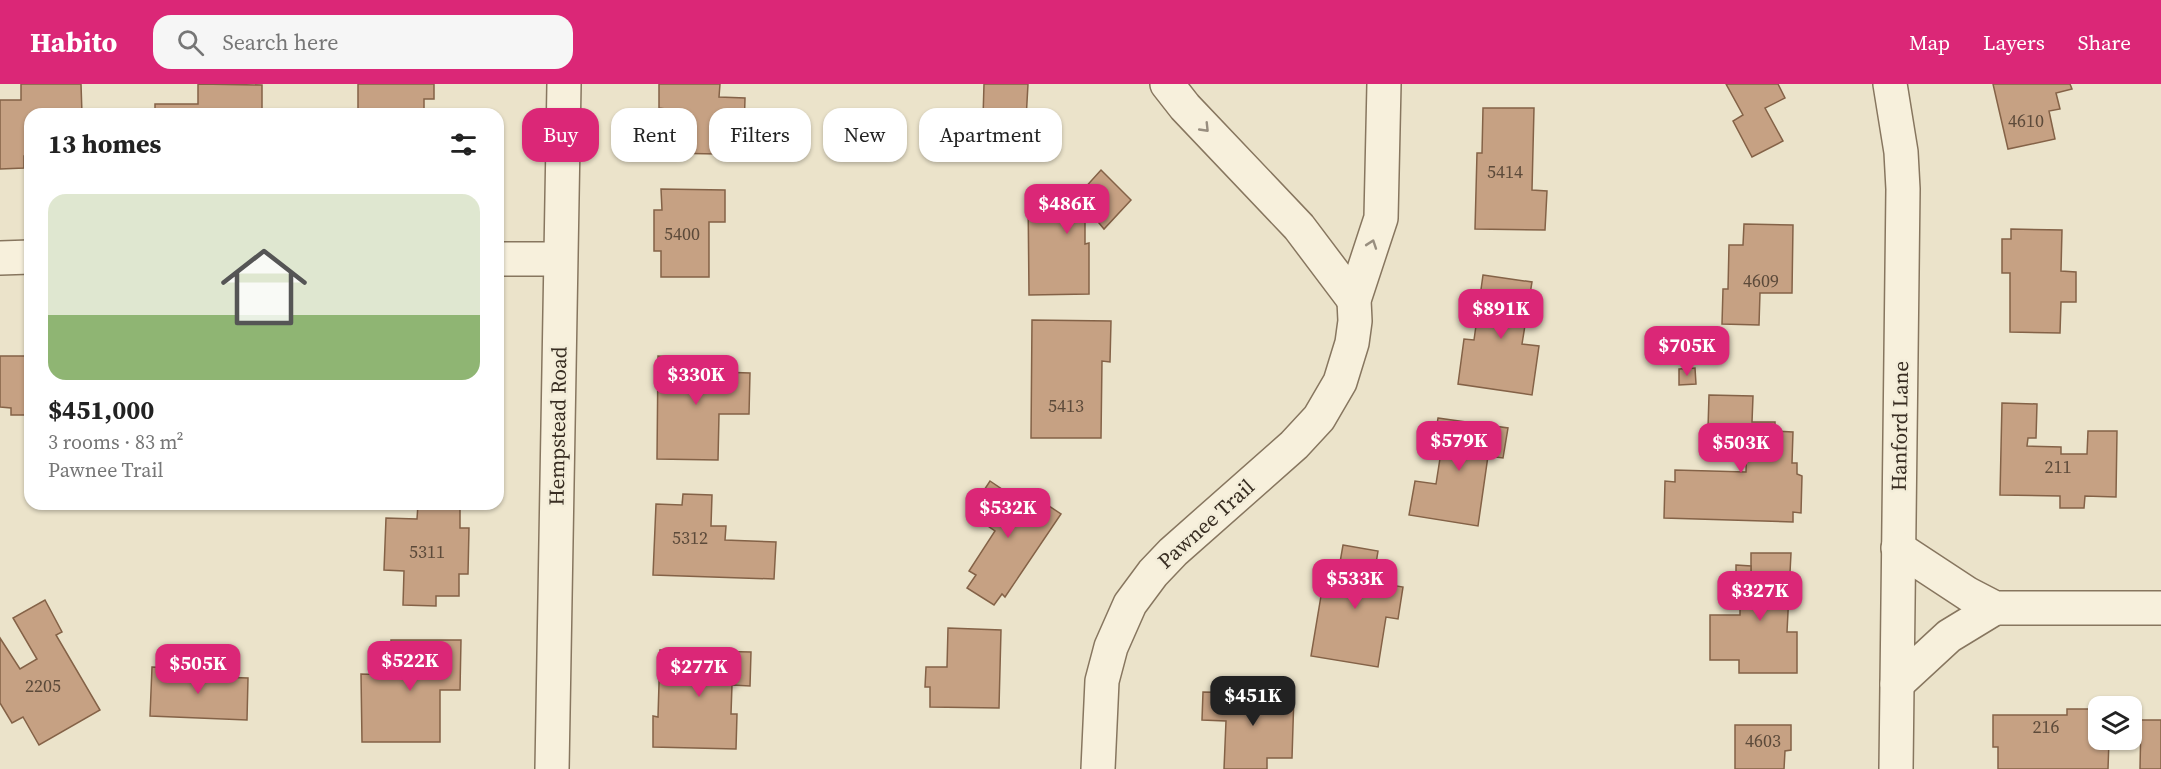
<!DOCTYPE html>
<html lang="en">
<head>
<meta charset="utf-8">
<style>
  body { margin:0; font-family:"Source Serif 4",serif; background:#f6f6f6; color:#222; height:100vh; display:flex; flex-direction:column; font-size:22px; white-space:nowrap }
  * { box-sizing:border-box; margin:0 }
  p { font-size:20px; color:#767676 }
  .icon { flex:none; width:33px; height:33px; fill:none; stroke:currentColor; stroke-width:2; stroke-linecap:round; stroke-linejoin:round }
  .map { position:relative; flex:1; overflow:hidden }
  .panel { position:absolute; left:24px; top:24px; width:480px; height:402px; display:flex; flex-direction:column; background:#fff; border-radius:18px; box-shadow:0 2px 4px #0004 }
  .panel>* { flex:none }
  .hud { position:absolute; left:522px; top:24px; width:570px; height:54px; display:flex; gap:12px }
  .buttons { position:absolute; left:2088px; top:612px; display:grid; gap:12px }
  .buttons a { display:grid; place-items:center; width:54px; height:54px; border-radius:12px; background:#fff; box-shadow:0 2px 4px #0004; font-size:30px }
  .price { position:absolute; translate:-50% -51px; padding:0 14px; border-radius:12px; background:#db2777; color:#fff; font-size:20px; line-height:39px; filter:drop-shadow(0 2px 3px #0008) }
  .price::after { content:''; position:absolute; left:50%; top:36px; width:18px; height:14px; margin-left:-9px; background:inherit; clip-path:polygon(0 0,100% 0,50% 100%) }
  .price.current { background:#222; color:#fff }
  ul { padding:0; list-style:none }
  li { display:grid; align-content:center; gap:12px; height:318px; padding:0 24px }
  li+li { border-top:2px solid #e0e0e0 }
  li span { display:grid; place-items:center; height:186px; border-radius:18px; color:#555 }
  li>.icon { margin-inline-start:auto }
  span .icon { width:108px; height:108px; fill:#fffc; stroke-width:1 }
  li b { font-size:26px }
  h2 { display:flex; justify-content:space-between; align-items:center; height:72px; padding:0 24px; font-size:26px }
  .chip { padding:0 21px; border-radius:18px; background:#fff; box-shadow:0 2px 4px #0004; font-size:21px; line-height:54px }
  .chip.current { background:#db2777; color:#fff }
  header { display:flex; align-items:center; gap:36px; box-sizing:border-box; height:84px; padding:0 30px; background:#db2777; color:#fff }
  header strong { font-size:28px }
  nav { display:flex; gap:33px; margin-inline-start:auto; font-size:21px }
  .search { width:420px; height:54px; background:#f6f6f6; display:flex; align-items:center; gap:15px; box-sizing:border-box; padding:0 21px; border-radius:18px; color:#767676; font-size:22px }
  .map>svg:first-child { display:block }
</style>
</head>
<body>
<header>
<strong>Habito</strong>
<div class="search"><svg class="icon" aria-label="search" viewBox="0 0 24 24"><circle cx="10" cy="10" r="6"/><path d="M15 15l6 6"/></svg>Search here</div>
<nav><a>Map</a><a>Layers</a><a>Share</a></nav>
</header>
<div class="map">
<svg width="2161" height="685" viewBox="0 0 2161 685">
  <rect width="100%" height="100%" fill="#ebe3ca"/>
  <g fill="#c6a183" stroke="#846247" stroke-width="1.5">
    <polygon points="21,0 81,0 82,30 30,30 30,72 24,72 24,84 0,85 0,16 21,16"/>
    <polygon points="198,0 262,1 262,30 155,30 155,20 198,20"/>
    <polygon points="358,0 434,0 434,15 424,15 424,27 415,27 415,30 358,30"/>
    <polygon points="659,0 720,0 719,13 745,14 744,49 718,48 718,70 664,69 665,25 659,24"/>
    <polygon points="984,0 1028,0 1026,36 983,34"/>
    <polygon points="1726,0 1778,0 1785,14 1765,24 1783,57 1752,73 1733,37 1743,31"/>
    <polygon points="1993,0 2070,0 2072,5 2056,9 2060,25 2049,27 2055,55 2008,65"/>
    <polygon points="1483,24 1534,24 1532,106 1547,107 1545,146 1475,145 1477,69 1482,69"/>
    <polygon points="1101,86 1131,116 1104,145 1089,127 1085,130 1085,160 1089,159 1089,210 1029,211 1028,110 1082,107"/>
    <polygon points="661,105 725,106 725,138 709,138 709,193 661,193 661,167 654,167 654,126 662,126"/>
    <polygon points="1744,140 1793,141 1792,209 1760,209 1759,241 1722,240 1723,205 1728,205 1729,161 1743,161"/>
    <polygon points="2011,145 2062,146 2061,187 2076,188 2076,218 2061,218 2060,249 2010,248 2010,189 2002,189 2002,155 2011,155"/>
    <polygon points="1483,191 1532,198 1522,260 1539,262 1532,311 1458,300 1464,255 1474,256"/>
    <polygon points="1032,236 1111,237 1110,278 1102,277 1101,354 1031,354"/>
    <polygon points="27,264 30,264 30,342 26,342 25,331 11,331 11,324 0,323 0,272 27,272"/>
    <polygon points="658,272 719,274 719,288 750,289 749,330 719,330 718,376 657,375"/>
    <polygon points="1695,284 1696,300 1679,301 1679,285"/>
    <polygon points="1709,311 1753,312 1752,338 1775,338 1775,347 1793,348 1792,379 1797,379 1797,390 1802,392 1801,429 1793,428 1793,438 1664,434 1665,397 1675,398 1675,386 1746,388 1747,345 1708,344"/>
    <polygon points="2002,319 2037,320 2036,354 2028,354 2027,362 2061,363 2061,370 2087,370 2088,347 2117,347 2116,413 2085,412 2084,424 2060,424 2060,412 2000,411"/>
    <polygon points="1438,334 1508,344 1503,374 1488,372 1478,442 1409,431 1415,397 1436,400 1441,368 1433,367"/>
    <polygon points="990,397 1018,416 1025,406 1061,430 1005,513 1002,510 994,521 967,504 976,491 969,487 995,447 969,429"/>
    <polygon points="683,410 712,411 711,442 726,442 725,456 776,458 774,495 653,491 656,420 682,421"/>
    <polygon points="418,420 460,420 460,444 469,444 468,490 459,490 459,512 436,512 436,522 403,521 404,487 384,486 386,434 417,435"/>
    <polygon points="1343,461 1378,467 1373,498 1403,503 1398,535 1386,533 1378,583 1311,572 1325,488 1338,490"/>
    <polygon points="1751,469 1791,469 1787,548 1797,548 1797,589 1739,589 1739,576 1710,576 1710,531 1740,531 1740,515 1751,516"/>
    <polygon points="1736,481 1751,482 1751,510 1736,510"/>
    <polygon points="45,516 62,548 56,551 100,626 39,661 23,633 12,639 0,619 0,554 20,585 37,575 13,534"/>
    <polygon points="948,544 1001,546 999,624 930,623 930,603 925,603 926,583 947,583"/>
    <polygon points="391,556 461,556 460,606 440,606 440,658 362,658 361,590 391,591"/>
    <polygon points="660,566 751,568 750,602 732,601 731,630 737,630 736,665 653,663 653,632 658,633"/>
    <polygon points="152,583 218,586 218,593 248,594 247,636 150,632"/>
    <polygon points="1203,608 1294,610 1292,674 1267,674 1267,685 1224,685 1226,637 1202,636"/>
    <polygon points="2067,625 2098,625 2098,656 2109,656 2108,685 1998,685 1998,663 1993,663 1993,631 2067,631"/>
    <polygon points="2141,636 2161,636 2161,685 2140,685"/>
    <polygon points="1735,641 1791,641 1791,666 1785,667 1784,685 1735,685"/>
  </g>
  <g fill="none" stroke-linecap="round" stroke-linejoin="round">
    <g stroke="#87765f" stroke-width="36">
      <g id="street">
        <polyline points="1167,0 1185,23 1299,143 1354,216"/>
        <polyline points="1890,0 1901,68 1903,105 1896,685"/>
        <polyline points="0,174 30,173"/>
        <polyline points="498,175 560,175"/>
        <polyline points="1898,464 1968,510 1995,524 2161,524"/>
        <polyline points="1897,600 1949,552 1995,524"/>
        <polyline points="552,685 564,0"/>
        <polyline points="1098,685 1102,597 1111,563 1130,520 1153,489 1173,468 1294,361 1319,334 1340,298 1352,259 1355,237 1354,216 1381,134 1384,0"/>
      </g>
    </g>
    <use href="#street" stroke="#f7f0dc" stroke-width="33"/>
  </g>
  <defs><path id="oneway-chevron" d="M-2-3.5L2.5 0L-2 3.5" fill="none" stroke-width="1.6" stroke-linecap="round" stroke-linejoin="round" transform="scale(1.5)"/></defs>
  <g stroke="#988e7f">
    <use href="#oneway-chevron" transform="translate(1205 44) rotate(46)"/>
    <use href="#oneway-chevron" transform="translate(1372 160) rotate(-71)"/>
  </g>
  <g text-anchor="middle" stroke-width="5" stroke-linejoin="round" paint-order="stroke">
    <g font-size="18" fill="#5c4a3a">
      <text x="2026" y="43">4610</text>
      <text x="1505" y="94">5414</text>
      <text x="682" y="156">5400</text>
      <text x="1761" y="203">4609</text>
      <text x="1066" y="328">5413</text>
      <text x="2058" y="389">211</text>
      <text x="690" y="460">5312</text>
      <text x="427" y="474">5311</text>
      <text x="43" y="608">2205</text>
      <text x="2046" y="649">216</text>
      <text x="1763" y="663">4603</text>
    </g>
    <g font-size="21" fill="#382d22" stroke="#f3edd9">
      <text transform="translate(558 342) rotate(-89)" y="7">Hempstead Road</text>
      <text transform="translate(1900 342) rotate(-89)" y="7">Hanford Lane</text>
      <text transform="translate(1206 440) rotate(-42)" y="7">Pawnee Trail</text>
    </g>
  </g>
</svg>
<div class="buttons">
<a><svg class="icon" aria-label="layers" viewBox="0 0 24 24"><path d="M12 4l9 5-9 5-9-5zM3 14l9 5 9-5"/></svg></a>
</div>
<b class="price" style="left:1067px;top:151px">$486K</b>
<b class="price" style="left:1501px;top:256px">$891K</b>
<b class="price" style="left:1687px;top:293px">$705K</b>
<b class="price" style="left:696px;top:322px">$330K</b>
<b class="price" style="left:1459px;top:388px">$579K</b>
<b class="price" style="left:1741px;top:390px">$503K</b>
<b class="price" style="left:1008px;top:455px">$532K</b>
<b class="price" style="left:1355px;top:526px">$533K</b>
<b class="price" style="left:1760px;top:538px">$327K</b>
<b class="price" style="left:410px;top:608px">$522K</b>
<b class="price" style="left:198px;top:611px">$505K</b>
<b class="price" style="left:699px;top:614px">$277K</b>
<b class="price current" style="left:1253px;top:643px">$451K</b>
<div class="hud">
<a class="chip current">Buy</a>
<a class="chip">Rent</a>
<a class="chip">Filters</a>
<a class="chip">New</a>
<a class="chip">Apartment</a>
</div>
<section class="panel">
<h2>13 homes<svg class="icon" aria-label="filters" viewBox="0 0 24 24"><path d="M4 7h16M4 17h16"/><circle cx="9" cy="7" r="2"/><circle cx="15" cy="17" r="2"/></svg></h2>
<ul>
<li><span style="background:linear-gradient(#dfe7d0 65%,#8fb573 0)"><svg class="icon" aria-label="home" viewBox="0 0 24 24"><path d="M3 11l9-7 9 7M6 9v11h12V9"/></svg></span><div><b>$451,000</b><p>3 rooms · 83 m²</p><p>Pawnee Trail</p></div></li>
</ul>
</section>
</div>
</body>
</html>
